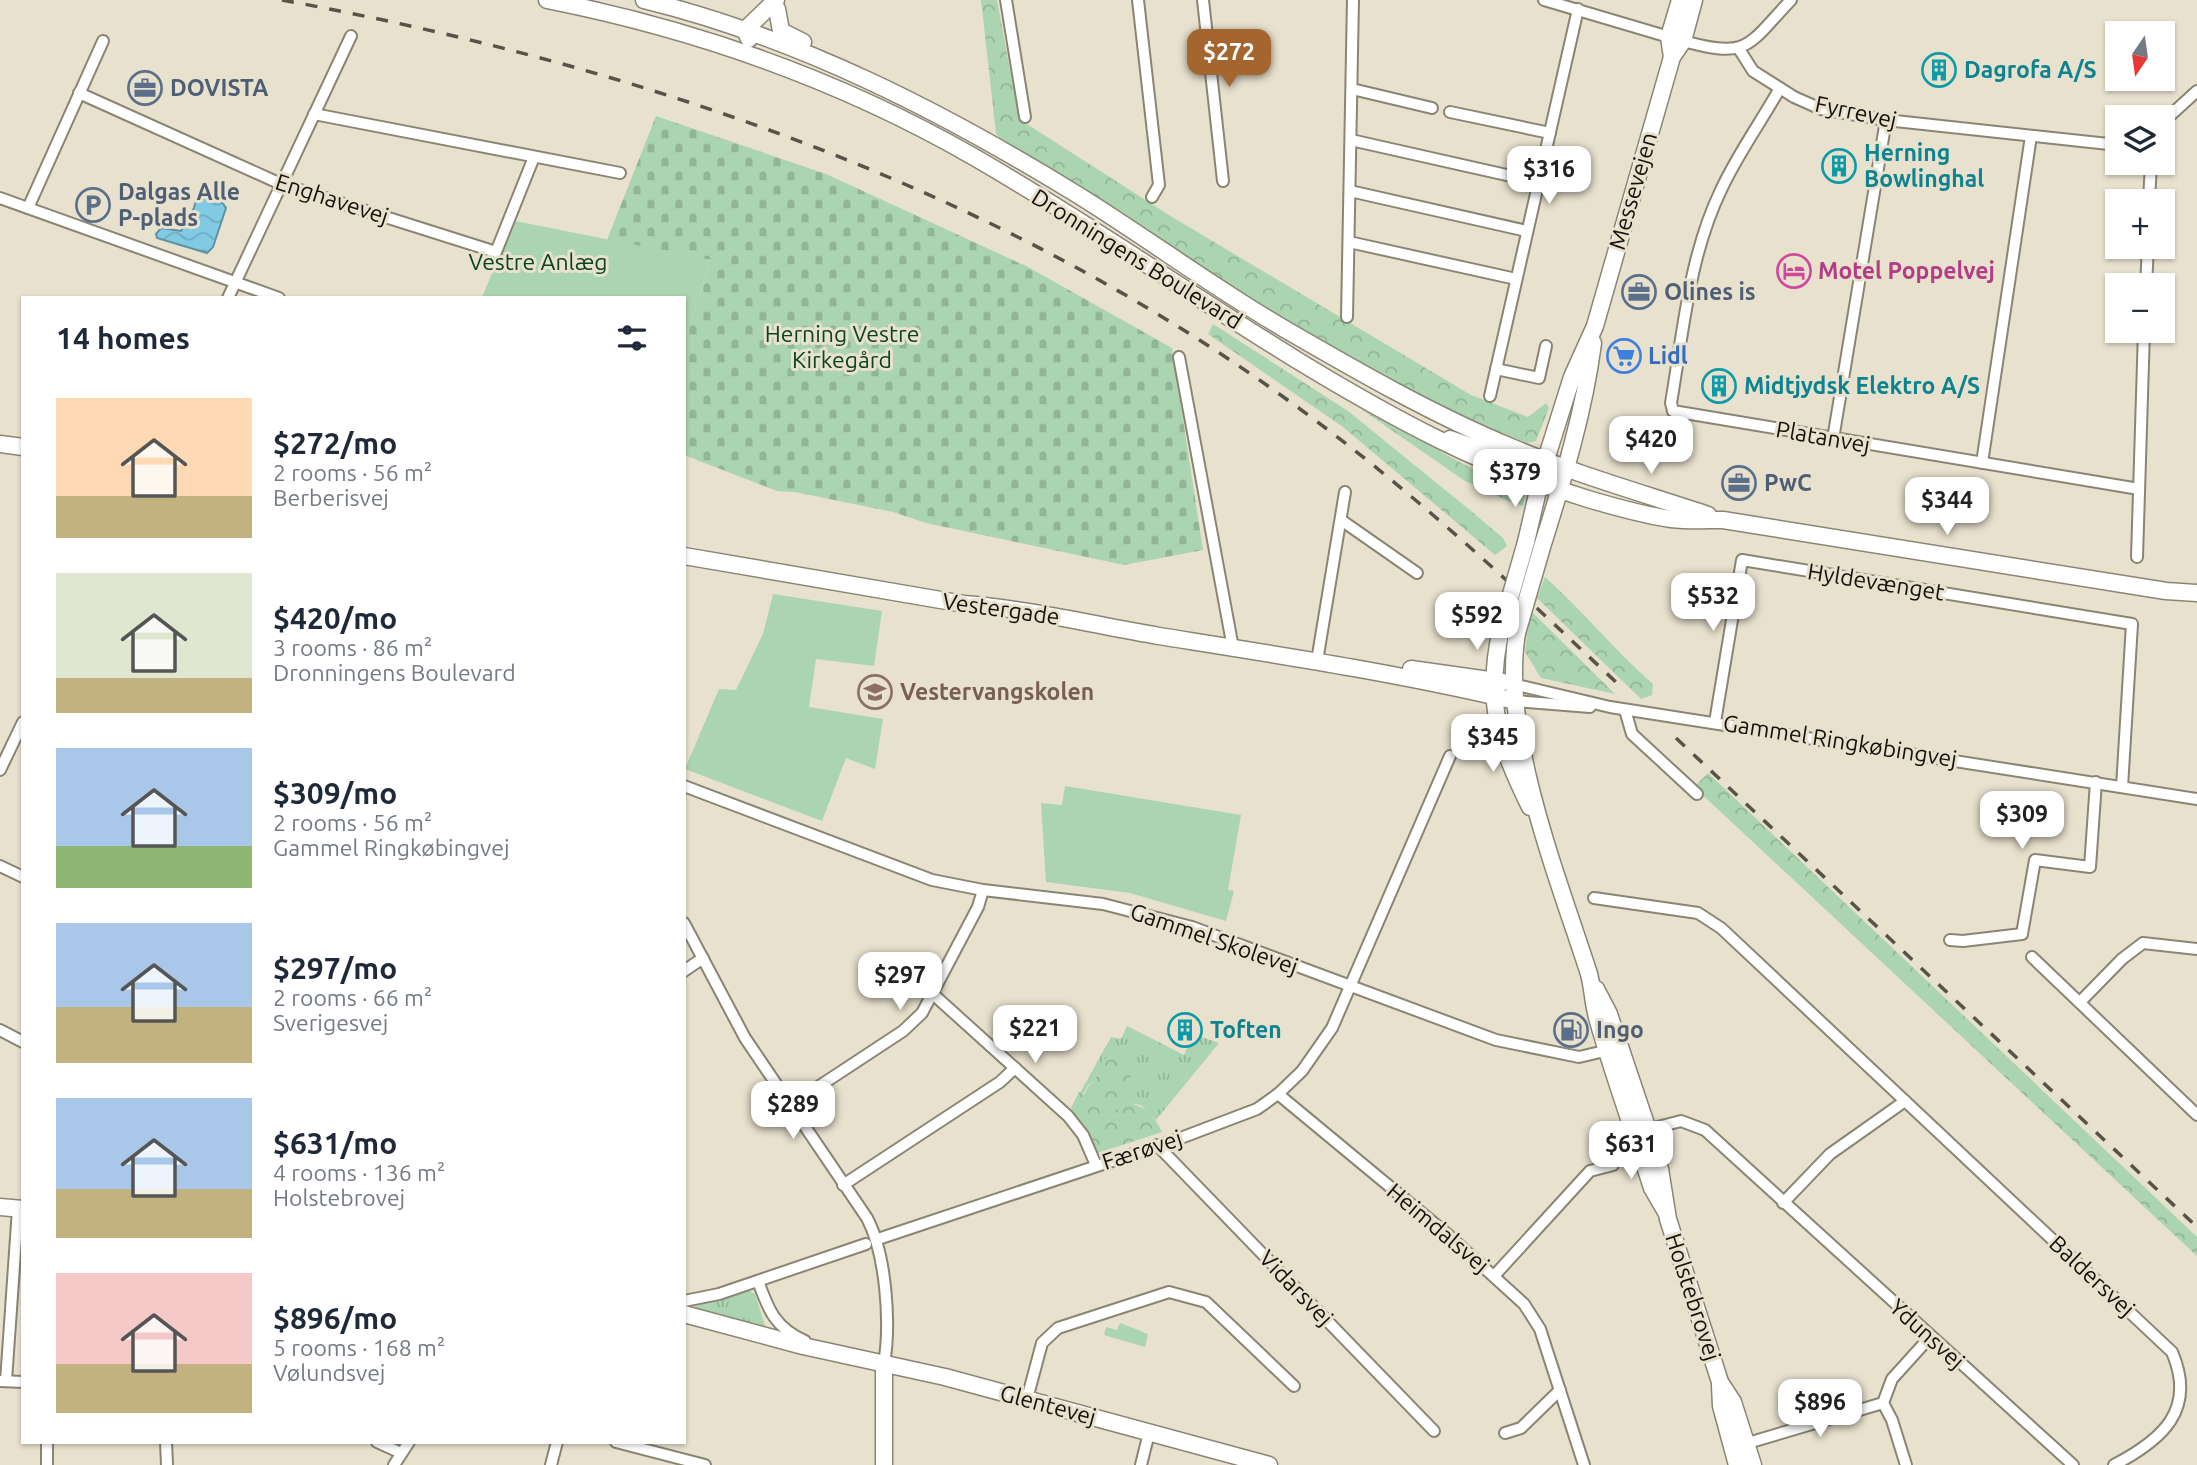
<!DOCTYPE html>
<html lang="en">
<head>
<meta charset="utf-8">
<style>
  body { margin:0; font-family:Ubuntu,sans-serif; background:#f2f2f3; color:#1f2937; height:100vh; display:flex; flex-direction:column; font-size:26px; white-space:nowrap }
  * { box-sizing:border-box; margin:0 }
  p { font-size:23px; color:#747a83 }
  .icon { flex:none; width:38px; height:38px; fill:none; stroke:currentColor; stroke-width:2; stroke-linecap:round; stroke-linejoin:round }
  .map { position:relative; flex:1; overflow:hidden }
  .sheet { position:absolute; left:21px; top:296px; width:665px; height:1148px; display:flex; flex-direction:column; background:#fff; border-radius:0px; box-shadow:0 2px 5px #0004 }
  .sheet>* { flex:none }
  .needle { width:46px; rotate:193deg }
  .fabs { position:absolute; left:2105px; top:21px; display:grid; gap:14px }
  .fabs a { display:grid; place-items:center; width:70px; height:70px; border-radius:0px; background:#fff; box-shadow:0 2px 5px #0004; font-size:35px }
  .price { position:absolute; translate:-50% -60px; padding:0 16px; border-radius:14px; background:#fff; color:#222; font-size:23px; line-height:46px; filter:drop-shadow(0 2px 4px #0008) }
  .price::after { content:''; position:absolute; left:50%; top:42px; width:21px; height:16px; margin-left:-10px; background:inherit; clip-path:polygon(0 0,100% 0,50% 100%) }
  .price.on { background:#a5652e; color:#fff }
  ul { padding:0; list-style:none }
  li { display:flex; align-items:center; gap:21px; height:175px; padding:0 35px }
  li span { display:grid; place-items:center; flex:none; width:196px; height:140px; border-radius:0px; color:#555 }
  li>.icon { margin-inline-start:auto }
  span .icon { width:84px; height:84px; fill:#fffc; stroke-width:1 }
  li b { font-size:30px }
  h2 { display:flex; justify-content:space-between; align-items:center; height:84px; padding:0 35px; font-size:30px }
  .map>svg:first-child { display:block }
</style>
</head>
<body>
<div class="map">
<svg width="2197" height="1465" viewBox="0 0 2197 1465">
  <defs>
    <pattern id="grass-tufts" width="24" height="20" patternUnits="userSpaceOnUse" patternTransform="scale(1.75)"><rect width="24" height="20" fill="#abd4b1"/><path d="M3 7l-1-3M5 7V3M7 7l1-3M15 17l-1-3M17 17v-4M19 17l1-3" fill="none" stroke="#92b597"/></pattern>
    <pattern id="forest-crowns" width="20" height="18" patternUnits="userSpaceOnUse" patternTransform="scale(1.75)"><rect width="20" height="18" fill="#abd4b1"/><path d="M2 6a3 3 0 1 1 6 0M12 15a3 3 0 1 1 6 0" fill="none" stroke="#92b597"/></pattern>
    <pattern id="cemetery-stones" width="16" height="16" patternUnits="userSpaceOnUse" patternTransform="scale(1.75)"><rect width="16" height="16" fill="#abd4b1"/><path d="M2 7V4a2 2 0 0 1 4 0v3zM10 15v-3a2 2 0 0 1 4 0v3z" fill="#92b597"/></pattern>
    <pattern id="water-waves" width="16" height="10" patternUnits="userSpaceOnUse" patternTransform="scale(1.75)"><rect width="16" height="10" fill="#81cae3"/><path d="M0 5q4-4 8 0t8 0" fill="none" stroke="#6facc1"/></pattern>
  </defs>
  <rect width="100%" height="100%" fill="#e8e1ce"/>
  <g fill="url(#grass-tufts)">
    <polygon points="1127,1026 1184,1055 1193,1034 1219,1043 1156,1120 1141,1105 1126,1103 1112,1119 1107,1114 1136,1066 1100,1065 1095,1081 1088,1085 1083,1095 1080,1093 1111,1037 1121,1039"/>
    <polygon points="748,1290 755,1294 766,1329 688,1312 693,1307"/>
  </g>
  <g fill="url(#forest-crowns)">
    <polygon points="981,0 997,0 1019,119 1172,217 1471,395 1528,417 1546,403 1549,408 1536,441 1526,443 1450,410 1333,349 1001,140 996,133"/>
    <polygon points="1213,324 1348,411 1471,511 1503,538 1507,546 1495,555 1343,427 1208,334"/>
    <path d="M1361,409L1469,467L1520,488L1525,494L1523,506C1506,499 1487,497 1488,477L1479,474L1476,486L1465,481Z"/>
    <path d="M1545,577C1583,611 1615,651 1653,684L1652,695L1641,699L1537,598Z"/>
    <polygon points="1530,610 1615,694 1541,678 1525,652"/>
    <polygon points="1708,773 2197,1237 2197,1256 1694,787"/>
    <path d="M1113,1049L1133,1051L1137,1066L1120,1095L1122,1101L1107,1115L1113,1118L1126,1103C1145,1105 1154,1115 1162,1132L1098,1153L1071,1108L1079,1092L1084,1095L1089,1085L1095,1081L1100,1065Z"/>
  </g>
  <polygon fill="url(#cemetery-stones)" points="656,116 826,174 1028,267 1172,348 1203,550 1124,565 926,523 893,512 795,492 777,491 684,455 684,342 711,260 607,240"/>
  <g fill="#abd4b1">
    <polygon points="515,221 711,260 684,342 684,298 482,297"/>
    <polygon points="773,594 882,611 874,666 816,659 809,707 883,719 875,769 846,758 822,821 685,769 719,689 736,690 763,634"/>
    <polygon points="1065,786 1241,815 1228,890 1234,891 1226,921 1130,893 1046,882 1041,803 1062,805"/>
    <polygon points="1120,1323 1148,1334 1145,1347 1104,1335 1106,1327 1117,1330"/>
  </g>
  <polygon fill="url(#water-waves)" stroke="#6092a2" stroke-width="2" points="205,190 217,195 226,208 213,247 207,253 157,238 156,234 161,228 181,231 194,208 198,192"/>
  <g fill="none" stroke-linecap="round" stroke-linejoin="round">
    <g stroke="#8a8573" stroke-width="14">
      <g id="street">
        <polyline points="1006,0 1025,117"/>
        <polyline points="1138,0 1159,185 1152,197"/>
        <polyline points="1203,0 1223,181"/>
        <polyline points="1544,0 1669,37"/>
        <path d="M1683,41C1750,59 1747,46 1791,0"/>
        <polyline points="1739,49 1753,71 1794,97 1821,109 1886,120 2118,145"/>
        <path d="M1780,88C1761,122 1737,155 1721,190C1689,256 1683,333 1671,403L1673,411L2139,489"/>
        <polyline points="1352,89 1432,108"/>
        <polyline points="79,93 281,184 496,252 534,157"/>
        <polyline points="1450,112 1550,133"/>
        <polyline points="314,114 620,173"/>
        <polyline points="2163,122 2197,91"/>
        <polyline points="1351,140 1538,182"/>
        <polyline points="1350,191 1527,231"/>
        <polyline points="0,198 279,298"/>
        <polyline points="2149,201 2151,163"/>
        <polyline points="28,208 103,41"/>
        <polyline points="1349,242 1516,279"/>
        <polyline points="2146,285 2148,247"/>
        <polyline points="228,298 351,36"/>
        <polyline points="1347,317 1353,0"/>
        <polyline points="1179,357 1233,648"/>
        <polyline points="1496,369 1539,378 1546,346"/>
        <polyline points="1490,396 1578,9"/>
        <polyline points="1833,439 1886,120"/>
        <polyline points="1982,463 2031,136"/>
        <polyline points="1341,520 1417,573"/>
        <polyline points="2137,557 2144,331"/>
        <polyline points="1317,661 1345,492"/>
        <polyline points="1513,684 1610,707 2197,799"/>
        <polyline points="1515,701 1590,707"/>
        <polyline points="1625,710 1632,734 1697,794"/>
        <polyline points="1715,722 1742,560 2132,624 2122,787"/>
        <polyline points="0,770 23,722"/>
        <polyline points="684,786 932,880 983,890 1103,904 1192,927 1496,1040 1579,1057 1613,1049"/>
        <polyline points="0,866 23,877"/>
        <path d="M1594,898L1698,913L1721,928L2172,1352C2197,1410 2162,1440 2114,1465"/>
        <path d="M684,923L745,1038L867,1218C886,1254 891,1323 884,1364"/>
        <polyline points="1950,940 1963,941 2022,934 2035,860 2090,867 2096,782"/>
        <polyline points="2032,957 2197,1115"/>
        <polyline points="684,971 703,958"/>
        <polyline points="934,995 1068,1116 1083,1135 1096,1165"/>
        <polyline points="2080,1002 2122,959 2143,943 2197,949"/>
        <polyline points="0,1030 23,1042"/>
        <polyline points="1278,1094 1447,1234 1524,1304 1540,1329 1584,1465"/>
        <polyline points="789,1106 903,1031 922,1013 978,907 983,890"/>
        <polyline points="1642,1131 1681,1121 1705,1130 2073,1465"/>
        <polyline points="1157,1145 1434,1431"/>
        <polyline points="843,1185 1000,1082 1015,1068"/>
        <polyline points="1783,1203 1830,1154 1905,1101"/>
        <polyline points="878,1239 1178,1139 1257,1109 1278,1094 1302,1071 1332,1028 1450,756"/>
        <polyline points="1494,1276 1590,1171 1613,1165"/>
        <path d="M758,1281C768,1309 775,1328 805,1341"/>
        <polyline points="684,1301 719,1294 866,1244"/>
        <polyline points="0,1381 23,1382"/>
        <polyline points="6,1381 18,1209"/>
        <polyline points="1027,1399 1042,1343 1058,1328 1169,1292 1206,1302 1294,1386"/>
        <polyline points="1883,1403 1892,1379 1930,1337"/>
        <polyline points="1883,1403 1892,1420 1906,1465"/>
        <polyline points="1505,1433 1521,1428 1560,1390"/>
        <polyline points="166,1442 167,1465"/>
        <polyline points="377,1442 401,1453"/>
        <polyline points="616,1442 705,1465"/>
        <polyline points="1741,1445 1883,1403"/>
        <polyline points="47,1465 47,1442"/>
        <polyline points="394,1465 409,1442"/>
        <polyline points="551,1465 557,1442"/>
        <polyline points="1141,1465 1149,1433"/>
      </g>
    </g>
    <g stroke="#8a8573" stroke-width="19">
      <g id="secondary">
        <path d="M547,0C698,30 840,80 974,157C1085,221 1191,295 1300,362C1394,419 1482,467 1588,499C1615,507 1643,515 1671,519C1688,521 1706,520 1723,520L2166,591L2197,593"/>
        <path d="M644,0C799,38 943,112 1078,195C1147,238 1213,287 1283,328C1357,371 1432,414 1511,447C1575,474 1642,493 1708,515"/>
        <polyline points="777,9 781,31 803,42"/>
        <polyline points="749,39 745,30 776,0"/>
        <polyline points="1672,57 1669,37 1680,0"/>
        <polyline points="1450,439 1524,465 1548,470"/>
        <polyline points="0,444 23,447"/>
        <polyline points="1526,542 1543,469 1572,377 1595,326 1672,57 1683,41 1694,0"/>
        <path d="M1542,547C1563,480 1584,413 1593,343"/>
        <path d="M684,556L964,604C1030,609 1094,625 1159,636C1278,655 1397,673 1515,701"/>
        <path d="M1501,629C1485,701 1498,742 1530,807"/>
        <path d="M1517,633C1500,734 1558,877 1589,974C1593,989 1593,1005 1598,1021C1614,1077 1634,1132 1652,1188L1666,1212"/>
        <polyline points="1411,669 1503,682"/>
        <polyline points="1596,989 1609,1014 1646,1124 1660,1169 1668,1219 1720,1382 1733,1402 1753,1465"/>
        <polyline points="0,1207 23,1209"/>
        <polyline points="684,1314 803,1346 945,1377 1269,1465"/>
        <polyline points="884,1364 884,1465"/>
        <polyline points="1720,1385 1721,1406 1737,1465"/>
      </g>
    </g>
    <use href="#street" stroke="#fff" stroke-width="10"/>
    <use href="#secondary" stroke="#fff" stroke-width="16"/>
    <g stroke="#585349" stroke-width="3.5" stroke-dasharray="12 12" stroke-linecap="butt">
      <path d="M282,0C643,66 1002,190 1300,409C1414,492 1516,588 1619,685"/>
      <polyline points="1676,738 2197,1227"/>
    </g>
    <g stroke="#8a8573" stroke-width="19" stroke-linecap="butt">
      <g id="secondary-bridge">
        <polyline points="1501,629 1526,542"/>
        <polyline points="1517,633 1542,547"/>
      </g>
    </g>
    <use href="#secondary-bridge" stroke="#fff" stroke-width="16"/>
  </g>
  <defs>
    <g id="building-ring" transform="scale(1.75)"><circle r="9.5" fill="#e8e1ce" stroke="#0f9aa8" stroke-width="1.5"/><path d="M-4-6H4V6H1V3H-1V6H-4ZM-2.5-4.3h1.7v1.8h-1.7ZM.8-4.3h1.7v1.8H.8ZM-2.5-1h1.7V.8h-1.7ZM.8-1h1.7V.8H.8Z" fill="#0f9aa8"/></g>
    <g id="office-ring" transform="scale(1.75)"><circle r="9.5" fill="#e8e1ce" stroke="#5c6f8a" stroke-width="1.5"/><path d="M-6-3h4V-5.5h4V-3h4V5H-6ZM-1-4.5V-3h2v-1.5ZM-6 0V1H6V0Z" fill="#5c6f8a"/></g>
    <g id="parking-ring" transform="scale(1.75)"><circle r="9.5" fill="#e8e1ce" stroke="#5c6f8a" stroke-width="1.5"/><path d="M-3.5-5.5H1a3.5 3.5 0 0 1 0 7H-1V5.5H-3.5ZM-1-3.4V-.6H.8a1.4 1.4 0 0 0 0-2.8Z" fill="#5c6f8a"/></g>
    <g id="hotel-ring" transform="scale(1.75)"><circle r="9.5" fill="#e8e1ce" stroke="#d1479c" stroke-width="1.5"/><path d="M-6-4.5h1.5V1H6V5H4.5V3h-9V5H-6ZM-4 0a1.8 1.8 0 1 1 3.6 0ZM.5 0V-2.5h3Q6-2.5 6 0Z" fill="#d1479c"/></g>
    <g id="supermarket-ring" transform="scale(1.75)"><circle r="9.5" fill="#e8e1ce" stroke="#3f7fe0" stroke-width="1.5"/><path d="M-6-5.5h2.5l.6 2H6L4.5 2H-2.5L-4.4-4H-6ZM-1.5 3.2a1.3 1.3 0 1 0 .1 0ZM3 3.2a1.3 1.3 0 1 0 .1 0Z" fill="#3f7fe0"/></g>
    <g id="school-ring" transform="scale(1.75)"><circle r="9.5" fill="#e8e1ce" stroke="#8d6e63" stroke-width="1.5"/><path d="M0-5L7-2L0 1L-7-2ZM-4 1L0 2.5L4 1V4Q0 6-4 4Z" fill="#8d6e63"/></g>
    <g id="fuel-ring" transform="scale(1.75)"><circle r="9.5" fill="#e8e1ce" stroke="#5c6f8a" stroke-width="1.5"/><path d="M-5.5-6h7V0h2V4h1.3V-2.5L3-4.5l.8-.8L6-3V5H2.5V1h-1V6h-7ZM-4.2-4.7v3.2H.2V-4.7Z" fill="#5c6f8a"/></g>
  </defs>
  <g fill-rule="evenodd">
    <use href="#building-ring" x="1939" y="70"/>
    <use href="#office-ring" x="145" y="88"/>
    <use href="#building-ring" x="1839" y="166"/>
    <use href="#parking-ring" x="93" y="205"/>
    <use href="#hotel-ring" x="1794" y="271"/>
    <use href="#office-ring" x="1639" y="292"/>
    <use href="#supermarket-ring" x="1624" y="356"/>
    <use href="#building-ring" x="1719" y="386"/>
    <use href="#office-ring" x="1739" y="483"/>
    <use href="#school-ring" x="875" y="692"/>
    <use href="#building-ring" x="1185" y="1030"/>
    <use href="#fuel-ring" x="1571" y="1030"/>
  </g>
  <g text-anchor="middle" stroke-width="6" stroke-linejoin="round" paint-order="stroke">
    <g font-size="23" font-weight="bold" fill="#0d838f" stroke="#e8e1ce" text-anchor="start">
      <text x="1964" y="78">Dagrofa A/S</text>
      <text x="1864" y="161">Herning<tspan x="1864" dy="26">Bowlinghal</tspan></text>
      <text x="1744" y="394">Midtjydsk Elektro A/S</text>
      <text x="1210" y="1038">Toften</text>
    </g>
    <g font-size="23" font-weight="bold" fill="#4e5e75" stroke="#e8e1ce" text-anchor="start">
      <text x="170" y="96">DOVISTA</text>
      <text x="118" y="200">Dalgas Alle<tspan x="118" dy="26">P-plads</tspan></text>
      <text x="1664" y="300">Olines is</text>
      <text x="1764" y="491">PwC</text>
      <text x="1596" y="1038">Ingo</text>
    </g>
    <g font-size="23" fill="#14110b" stroke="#e8e1ce">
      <text transform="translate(1856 112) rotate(12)" y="8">Fyrrevej</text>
      <text transform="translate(1633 191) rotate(-74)" y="8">Messevejen</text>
      <text transform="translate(332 199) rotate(18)" y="8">Enghavevej</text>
      <text transform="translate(1137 259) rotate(32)" y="8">Dronningens Boulevard</text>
      <text transform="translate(1823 437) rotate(10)" y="8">Platanvej</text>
      <text transform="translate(1876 582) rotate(9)" y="8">Hyldevænget</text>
      <text transform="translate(1001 609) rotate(8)" y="8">Vestergade</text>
      <text transform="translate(1840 741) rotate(9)" y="8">Gammel Ringkøbingvej</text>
      <text transform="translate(1214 939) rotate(19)" y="8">Gammel Skolevej</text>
      <text transform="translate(1142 1150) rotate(-18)" y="8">Færøvej</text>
      <text transform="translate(1438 1228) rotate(40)" y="8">Heimdalsvej</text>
      <text transform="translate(2092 1276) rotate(43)" y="8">Baldersvej</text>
      <text transform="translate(1296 1288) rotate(46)" y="8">Vidarsvej</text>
      <text transform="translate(1693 1297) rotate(72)" y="8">Holstebrovej</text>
      <text transform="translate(1927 1334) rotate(42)" y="8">Ydunsvej</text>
      <text transform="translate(1048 1405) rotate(15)" y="8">Glentevej</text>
    </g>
    <g font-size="23" fill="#0a451d" stroke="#e8e1ce">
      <text x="538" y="270">Vestre Anlæg</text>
      <text x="842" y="342">Herning Vestre<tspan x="842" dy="26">Kirkegård</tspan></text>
    </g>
    <g font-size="23" font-weight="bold" fill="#b23c85" stroke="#e8e1ce" text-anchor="start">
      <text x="1818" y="279">Motel Poppelvej</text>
    </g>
    <g font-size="23" font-weight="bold" fill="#366cbe" stroke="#e8e1ce" text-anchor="start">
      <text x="1648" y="364">Lidl</text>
    </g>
    <g font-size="23" font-weight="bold" fill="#785e54" stroke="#e8e1ce" text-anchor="start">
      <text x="900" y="700">Vestervangskolen</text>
    </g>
  </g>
</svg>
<div class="fabs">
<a><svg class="needle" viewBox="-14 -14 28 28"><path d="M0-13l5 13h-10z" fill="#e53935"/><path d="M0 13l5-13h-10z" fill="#747a83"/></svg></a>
<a><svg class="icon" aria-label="layers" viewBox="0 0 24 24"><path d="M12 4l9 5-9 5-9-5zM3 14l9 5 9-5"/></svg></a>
<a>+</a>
<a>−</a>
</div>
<b class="price on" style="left:1229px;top:89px">$272</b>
<b class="price" style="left:1549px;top:206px">$316</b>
<b class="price" style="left:1651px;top:476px">$420</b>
<b class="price" style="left:1515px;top:509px">$379</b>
<b class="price" style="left:1947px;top:537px">$344</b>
<b class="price" style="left:1713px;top:633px">$532</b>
<b class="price" style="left:1477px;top:652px">$592</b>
<b class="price" style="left:1493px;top:774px">$345</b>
<b class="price" style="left:2022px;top:851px">$309</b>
<b class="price" style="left:900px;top:1012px">$297</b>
<b class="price" style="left:1035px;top:1065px">$221</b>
<b class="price" style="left:793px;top:1141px">$289</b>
<b class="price" style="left:1631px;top:1181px">$631</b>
<b class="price" style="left:1820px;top:1439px">$896</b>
<section class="sheet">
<h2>14 homes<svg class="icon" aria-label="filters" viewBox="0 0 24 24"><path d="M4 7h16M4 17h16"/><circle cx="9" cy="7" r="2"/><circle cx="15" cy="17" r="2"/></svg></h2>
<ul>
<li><span style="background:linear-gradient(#ffd9b3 70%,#c2b280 0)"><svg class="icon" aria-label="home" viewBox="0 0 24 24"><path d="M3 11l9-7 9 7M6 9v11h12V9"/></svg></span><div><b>$272/mo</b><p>2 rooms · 56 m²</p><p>Berberisvej</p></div></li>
<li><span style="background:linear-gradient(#dfe7d0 75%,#c2b280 0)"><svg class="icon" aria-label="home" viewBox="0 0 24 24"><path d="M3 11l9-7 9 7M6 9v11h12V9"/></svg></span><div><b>$420/mo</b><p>3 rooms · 86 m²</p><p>Dronningens Boulevard</p></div></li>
<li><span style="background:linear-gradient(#a9c7e8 70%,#8fb573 0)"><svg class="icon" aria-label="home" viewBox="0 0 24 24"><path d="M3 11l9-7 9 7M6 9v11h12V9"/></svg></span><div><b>$309/mo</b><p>2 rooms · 56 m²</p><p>Gammel Ringkøbingvej</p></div></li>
<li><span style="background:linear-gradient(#a9c7e8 60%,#c2b280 0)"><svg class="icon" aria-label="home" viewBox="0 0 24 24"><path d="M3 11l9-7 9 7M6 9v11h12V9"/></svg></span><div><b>$297/mo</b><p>2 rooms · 66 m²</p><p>Sverigesvej</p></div></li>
<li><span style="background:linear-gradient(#a9c7e8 65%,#c2b280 0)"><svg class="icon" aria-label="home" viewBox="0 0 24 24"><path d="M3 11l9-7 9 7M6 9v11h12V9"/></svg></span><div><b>$631/mo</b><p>4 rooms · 136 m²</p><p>Holstebrovej</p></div></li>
<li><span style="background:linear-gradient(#f6c9c9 65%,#c2b280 0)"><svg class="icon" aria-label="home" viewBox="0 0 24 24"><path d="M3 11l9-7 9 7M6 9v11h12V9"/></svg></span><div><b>$896/mo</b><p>5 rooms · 168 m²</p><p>Vølundsvej</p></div></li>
</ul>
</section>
</div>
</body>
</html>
